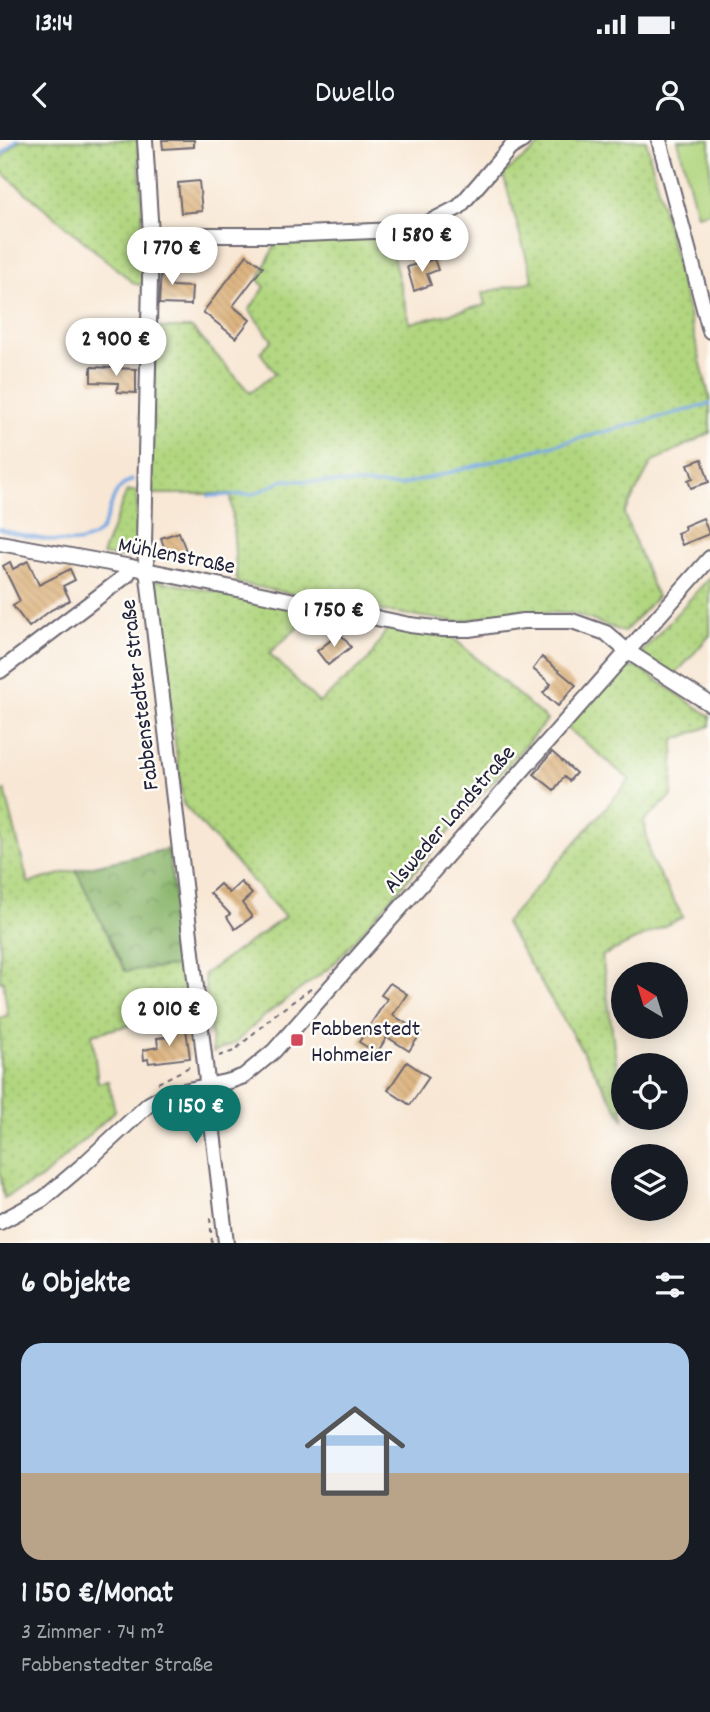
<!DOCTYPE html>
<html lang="de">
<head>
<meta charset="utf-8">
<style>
  body { margin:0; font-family:Dekko,sans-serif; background:#20242c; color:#f1f3f6; height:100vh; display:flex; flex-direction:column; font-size:26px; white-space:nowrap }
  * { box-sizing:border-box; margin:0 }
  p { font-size:23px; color:#9ea1a6 }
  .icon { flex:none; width:38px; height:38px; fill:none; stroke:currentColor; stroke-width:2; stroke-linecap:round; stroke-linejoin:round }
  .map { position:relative; height:1103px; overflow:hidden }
  .panel { display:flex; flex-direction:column; background:#171b24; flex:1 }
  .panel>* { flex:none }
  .needle { width:46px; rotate:322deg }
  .controls { position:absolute; left:611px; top:822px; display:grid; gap:14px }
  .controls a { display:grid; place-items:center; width:77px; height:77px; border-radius:50%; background:#171b24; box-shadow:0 4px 18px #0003; font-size:35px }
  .price { position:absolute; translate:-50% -60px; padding:0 16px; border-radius:24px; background:#fff; color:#222; font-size:23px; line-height:46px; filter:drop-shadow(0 2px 4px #0008) }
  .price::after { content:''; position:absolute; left:50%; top:42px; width:21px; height:16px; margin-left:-10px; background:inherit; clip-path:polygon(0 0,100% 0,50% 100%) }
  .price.active { background:#0f766e; color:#fff }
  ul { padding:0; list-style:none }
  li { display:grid; align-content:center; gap:14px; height:371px; padding:0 21px }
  li span { display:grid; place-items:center; height:217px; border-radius:21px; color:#555 }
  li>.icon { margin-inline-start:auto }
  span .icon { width:126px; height:126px; fill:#fffc; stroke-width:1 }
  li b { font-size:30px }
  h2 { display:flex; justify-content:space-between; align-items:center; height:84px; padding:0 21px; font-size:30px }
  .status { display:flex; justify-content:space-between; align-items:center; height:49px; padding:0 35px; background:#171b24; direction:ltr }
  .status svg { height:19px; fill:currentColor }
  header { display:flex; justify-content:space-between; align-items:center; height:91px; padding:0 21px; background:#171b24; font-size:32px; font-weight:600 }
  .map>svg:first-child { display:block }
</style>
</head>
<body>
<div class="status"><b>13:14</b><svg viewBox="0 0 49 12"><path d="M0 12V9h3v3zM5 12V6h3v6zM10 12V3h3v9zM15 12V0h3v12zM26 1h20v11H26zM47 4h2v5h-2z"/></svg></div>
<header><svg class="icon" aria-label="back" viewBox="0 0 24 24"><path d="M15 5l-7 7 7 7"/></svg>Dwello<svg class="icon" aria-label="person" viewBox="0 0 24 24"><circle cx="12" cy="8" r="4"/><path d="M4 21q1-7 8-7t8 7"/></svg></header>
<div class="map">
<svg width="710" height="1103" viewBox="0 0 710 1103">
  <defs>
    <pattern id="grass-dots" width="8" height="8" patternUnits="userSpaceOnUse" patternTransform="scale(1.75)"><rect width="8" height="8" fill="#b1d67f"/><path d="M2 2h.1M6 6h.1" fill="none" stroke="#98b76f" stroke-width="1.8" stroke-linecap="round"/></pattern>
    <pattern id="forest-crowns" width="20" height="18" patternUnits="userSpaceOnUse" patternTransform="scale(1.75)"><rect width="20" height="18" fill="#8cb76e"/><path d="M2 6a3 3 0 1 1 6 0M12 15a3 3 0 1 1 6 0" fill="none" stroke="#72945c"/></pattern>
    <pattern id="building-back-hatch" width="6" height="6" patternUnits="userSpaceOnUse" patternTransform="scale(1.75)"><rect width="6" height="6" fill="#dbb079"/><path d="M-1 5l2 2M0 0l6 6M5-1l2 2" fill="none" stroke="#bc976a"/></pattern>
  </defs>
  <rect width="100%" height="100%" fill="#fdfcf7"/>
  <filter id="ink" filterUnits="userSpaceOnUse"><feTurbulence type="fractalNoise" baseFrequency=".0143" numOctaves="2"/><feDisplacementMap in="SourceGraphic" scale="14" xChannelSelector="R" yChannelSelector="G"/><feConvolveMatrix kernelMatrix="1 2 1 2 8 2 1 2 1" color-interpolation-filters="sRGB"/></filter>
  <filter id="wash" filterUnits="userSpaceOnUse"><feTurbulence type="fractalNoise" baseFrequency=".00686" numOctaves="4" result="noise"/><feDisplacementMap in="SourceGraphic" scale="28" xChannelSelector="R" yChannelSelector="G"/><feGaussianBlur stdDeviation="1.57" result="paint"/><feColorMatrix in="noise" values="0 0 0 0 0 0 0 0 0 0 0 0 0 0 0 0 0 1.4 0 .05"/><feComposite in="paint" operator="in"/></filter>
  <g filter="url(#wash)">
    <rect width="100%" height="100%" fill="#f8e7d4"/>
    <g fill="url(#grass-dots)" stroke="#6a7c5d" stroke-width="2">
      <polygon points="20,0 138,0 142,63 144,145 135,144 0,31 0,18"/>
      <polygon points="547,0 646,0 710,260 710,293 652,322 624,374 657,457 624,492 575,474 523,471 456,482 370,469 237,443 231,354 151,354 156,188 192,188 250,253 275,233 260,212 272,200 249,170 265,147 258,140 278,99 388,97 410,183 485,165 482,153 533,141 503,34"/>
      <polygon points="127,351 137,351 137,412 125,418 102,415"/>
      <polygon points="710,437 710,495 674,536 640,514"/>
      <polygon points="154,440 317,471 269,513 319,563 369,519 388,487 451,496 547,580 333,825 263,877 235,903 213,912 204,834 285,777 183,664"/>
      <polygon points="621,527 639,528 710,576 710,586 674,600 672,656 644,681 651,720 683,777 602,816 624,980 505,783 630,640 565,586"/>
      <polygon points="5,650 28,743 76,730 125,831 184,825 188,872 92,894 98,943 108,941 115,971 41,1039 4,1058 0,1032 0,878 8,875 3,841 0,842 0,652"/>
    </g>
    <polygon fill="url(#forest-crowns)" stroke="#576c54" stroke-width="2" points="168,709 184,825 125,831 76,730"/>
    <polygon fill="#b1d67f" stroke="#6a7c5d" stroke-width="2" points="678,0 710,0 710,72 697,75"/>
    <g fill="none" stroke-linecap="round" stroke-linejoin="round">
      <g stroke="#78a9e3" stroke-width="3.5">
        <polyline points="0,16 17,0"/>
        <polyline points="209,356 254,354 284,340 398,346 710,264"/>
        <path d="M0,389C13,394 63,404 77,402C85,401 96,397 101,390C112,373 110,348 132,340"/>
      </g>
    </g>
    <g id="blocks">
      <g fill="url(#building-back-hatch)">
        <polygon points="162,0 194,0 194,7 163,9"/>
        <polygon points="199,41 202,71 181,73 178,43"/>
        <polygon points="247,115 263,127 233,166 250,180 236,198 203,172"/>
        <polygon points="162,116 173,116 171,146 192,147 191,165 159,164"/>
        <polygon points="434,119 438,130 427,134 431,145 414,151 407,127"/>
        <polygon points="91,227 136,229 136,253 117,252 118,243 91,242"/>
        <polygon points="702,319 709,342 691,348 688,340 693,338 688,324"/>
        <polygon points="703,378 709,394 682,405 677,393 685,390 684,386"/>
        <polygon points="179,392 187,413 168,419 161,398"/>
        <polygon points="28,421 39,445 70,429 75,440 63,446 70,460 51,470 29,487 13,466 20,461 3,426 10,422 13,429"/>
        <polygon points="340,493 351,507 328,525 317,511"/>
        <polygon points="542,517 576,545 558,566 543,553 551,544 533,529"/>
        <polygon points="552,612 576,633 569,641 564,637 554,650 534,634"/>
        <polygon points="241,742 252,754 242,763 252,777 235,789 227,777 230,774 210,753 220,744 229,753"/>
        <polygon points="390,843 407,854 393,875 421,893 409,911 387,897 377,913 359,902 387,859 381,855"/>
        <polygon points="186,889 190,918 149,923 148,919 144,920 143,910 158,907 157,898 168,897 167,892"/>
        <polygon points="407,922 429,937 410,965 388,950"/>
      </g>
    </g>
  </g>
  <g filter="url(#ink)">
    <use href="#blocks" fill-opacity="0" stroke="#6d6771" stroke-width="2"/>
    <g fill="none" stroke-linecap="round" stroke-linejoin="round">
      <g stroke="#6d6771" stroke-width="18">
        <g id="minor">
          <polyline points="145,0 151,95 144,403 226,1103"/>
          <polyline points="659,0 710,191"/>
          <polyline points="151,95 280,95 397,90 428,83 459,67 510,8 523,0"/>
          <polyline points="0,403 131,427 410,485 443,489 469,489 523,481 572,481 606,493 627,511 710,564"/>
          <polyline points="0,531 127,435 131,427"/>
          <polyline points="0,1082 43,1059 83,1025 149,964 165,955 230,941 244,936 274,911 710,418"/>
        </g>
      </g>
      <g stroke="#6d6771" stroke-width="2" stroke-dasharray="5 5" stroke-linecap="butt">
        <polyline points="219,916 234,911 273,876 312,848"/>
        <polyline points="158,943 193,925"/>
        <polyline points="210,1078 212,1103"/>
      </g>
      <use href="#minor" stroke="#fff" stroke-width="14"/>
    </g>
  </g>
  <rect fill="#d1495b" stroke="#fdfcf7" stroke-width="2.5" x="290" y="893" width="14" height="14" rx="3.5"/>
  <g text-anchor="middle" stroke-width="5" stroke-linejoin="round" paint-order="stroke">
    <g font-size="23" fill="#22223b" stroke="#fdfcf7">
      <text transform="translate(177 414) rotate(11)" y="8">Mühlenstraße</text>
      <text transform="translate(138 555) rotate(-97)" y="8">Fabbenstedter Straße</text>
      <text transform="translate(448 678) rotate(-49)" y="8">Alsweder Landstraße</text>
    </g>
    <g font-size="23" fill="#22223b" stroke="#fdfcf7" text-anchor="start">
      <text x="311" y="895">Fabbenstedt<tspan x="311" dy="26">Hohmeier</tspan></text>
    </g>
  </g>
</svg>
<div class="controls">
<a><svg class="needle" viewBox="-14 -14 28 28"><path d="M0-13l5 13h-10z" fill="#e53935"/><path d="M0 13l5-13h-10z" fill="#9ea1a6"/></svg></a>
<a><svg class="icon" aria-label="locate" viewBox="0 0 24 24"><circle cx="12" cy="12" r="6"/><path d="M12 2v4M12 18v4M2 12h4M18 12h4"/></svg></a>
<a><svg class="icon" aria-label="layers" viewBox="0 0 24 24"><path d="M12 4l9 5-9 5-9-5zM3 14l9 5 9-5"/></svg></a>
</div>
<b class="price" style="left:422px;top:134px">1 580 €</b>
<b class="price" style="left:172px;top:147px">1 770 €</b>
<b class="price" style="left:116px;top:238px">2 900 €</b>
<b class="price" style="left:334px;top:509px">1 750 €</b>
<b class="price" style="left:169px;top:908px">2 010 €</b>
<b class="price active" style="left:196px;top:1005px">1 150 €</b>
</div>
<section class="panel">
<h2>6 Objekte<svg class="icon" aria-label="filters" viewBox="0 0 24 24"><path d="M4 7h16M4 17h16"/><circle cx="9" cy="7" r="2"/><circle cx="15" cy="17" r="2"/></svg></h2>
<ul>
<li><span style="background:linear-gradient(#a9c7e8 60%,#b9a48a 0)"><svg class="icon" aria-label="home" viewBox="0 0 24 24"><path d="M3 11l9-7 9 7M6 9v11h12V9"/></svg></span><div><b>1 150 €/Monat</b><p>3 Zimmer · 74 m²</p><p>Fabbenstedter Straße</p></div></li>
</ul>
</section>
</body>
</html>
